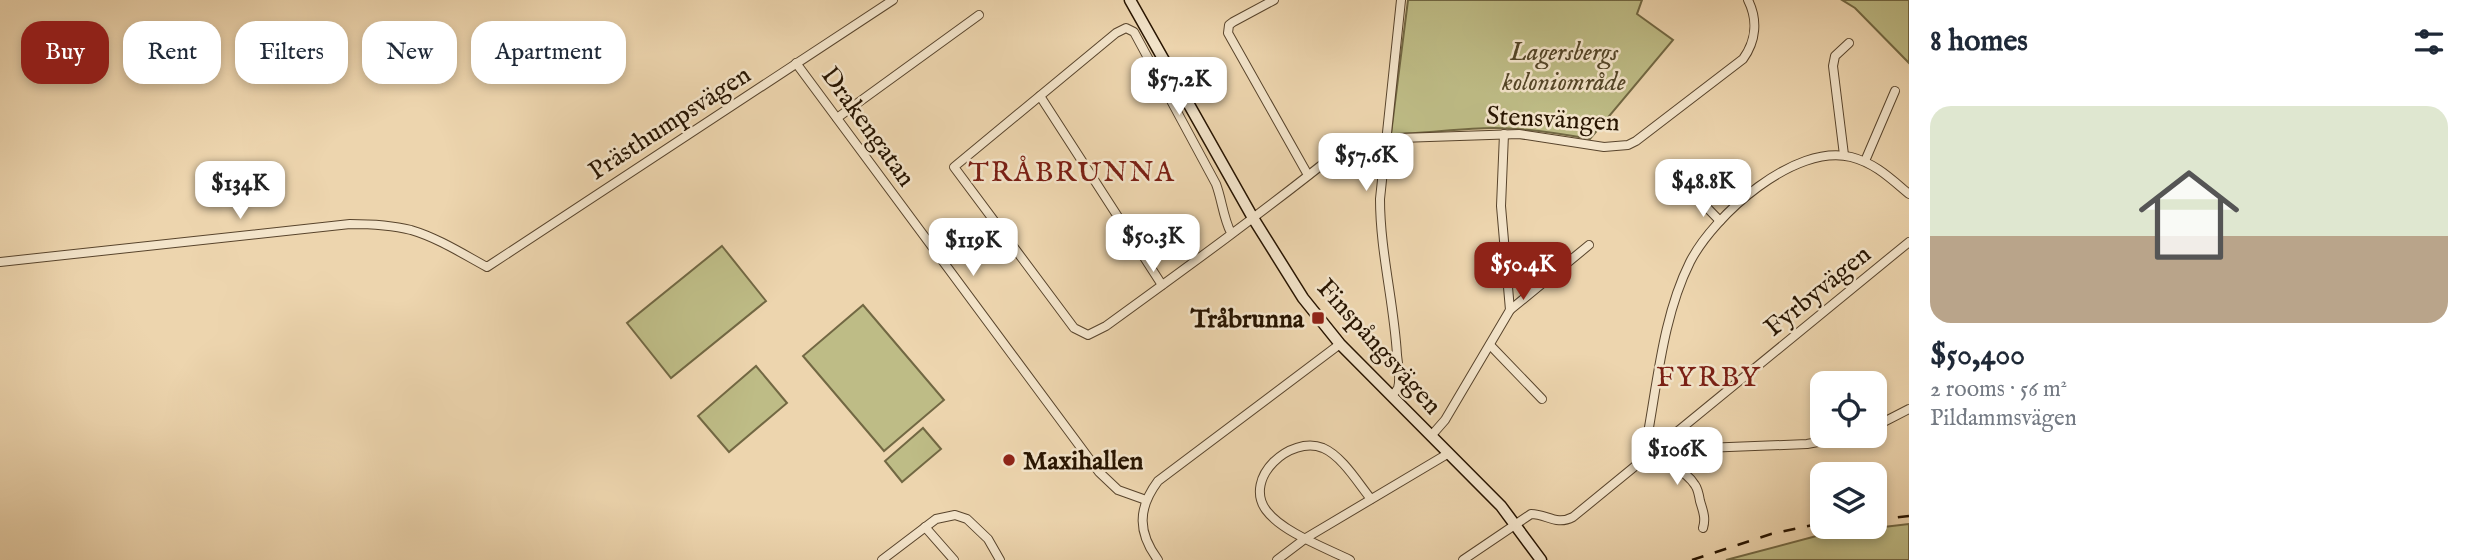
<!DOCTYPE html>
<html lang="en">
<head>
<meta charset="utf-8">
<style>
  body { margin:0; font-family:"IM FELL English",serif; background:#f6f6f7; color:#1f2937; height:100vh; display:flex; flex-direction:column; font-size:26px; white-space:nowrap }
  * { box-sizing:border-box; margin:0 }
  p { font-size:23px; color:#747a83 }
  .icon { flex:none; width:38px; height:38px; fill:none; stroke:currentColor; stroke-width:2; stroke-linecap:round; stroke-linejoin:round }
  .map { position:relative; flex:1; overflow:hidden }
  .details { display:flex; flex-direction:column; background:#fff; width:560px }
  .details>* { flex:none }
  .banner { position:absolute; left:21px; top:21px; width:665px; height:63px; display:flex; gap:14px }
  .fabs { position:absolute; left:1810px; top:371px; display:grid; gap:14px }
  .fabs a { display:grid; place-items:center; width:77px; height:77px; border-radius:14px; background:#fff; box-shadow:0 4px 10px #0003; font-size:35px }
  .price { position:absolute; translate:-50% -60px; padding:0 16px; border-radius:14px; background:#fff; color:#222; font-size:23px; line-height:46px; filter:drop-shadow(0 2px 4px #0008) }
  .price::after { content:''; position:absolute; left:50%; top:42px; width:21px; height:16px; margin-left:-10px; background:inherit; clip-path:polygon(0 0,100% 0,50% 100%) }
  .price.current { background:#8f2418; color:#fff }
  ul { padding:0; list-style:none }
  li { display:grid; align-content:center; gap:14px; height:371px; padding:0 21px }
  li+li { border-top:2px solid #e0e1e3 }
  li span { display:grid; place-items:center; height:217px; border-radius:21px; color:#555 }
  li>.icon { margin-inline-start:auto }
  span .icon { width:126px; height:126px; fill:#fffc; stroke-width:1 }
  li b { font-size:30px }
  h2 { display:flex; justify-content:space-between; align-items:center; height:84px; padding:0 21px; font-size:30px }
  .tag { padding:0 24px; border-radius:21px; background:#fff; box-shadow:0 4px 10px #0003; font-size:24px; line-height:63px }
  .tag.current { background:#8f2418; color:#fff }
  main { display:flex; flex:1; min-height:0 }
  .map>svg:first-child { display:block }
</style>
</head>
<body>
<main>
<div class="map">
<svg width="1909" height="560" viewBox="0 0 1909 560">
  <rect width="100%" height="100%" fill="#edd5ae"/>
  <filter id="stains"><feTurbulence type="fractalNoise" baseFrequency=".00286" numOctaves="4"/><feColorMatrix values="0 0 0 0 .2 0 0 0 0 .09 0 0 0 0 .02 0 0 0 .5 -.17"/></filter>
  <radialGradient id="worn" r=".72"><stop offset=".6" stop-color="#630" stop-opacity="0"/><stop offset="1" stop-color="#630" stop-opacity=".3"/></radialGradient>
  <g fill="#bebc86" stroke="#726843" stroke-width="2">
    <path d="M1408,0H1642L1637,14L1673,40L1590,139C1558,133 1526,128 1494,128C1459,128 1425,134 1391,134Z"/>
    <polygon points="1842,0 1909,0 1909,63 1855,8"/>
    <polygon points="722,246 766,301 671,378 627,323"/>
    <polygon points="863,305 944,400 884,451 803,356"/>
    <polygon points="756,366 787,403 729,452 698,416"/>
    <polygon points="923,428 941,449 902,482 885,461"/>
    <polygon points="1909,524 1909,560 1726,560 1824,534"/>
  </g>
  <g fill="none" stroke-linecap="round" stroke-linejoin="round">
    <g stroke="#58442c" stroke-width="10">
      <g id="street">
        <polyline points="1274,0 1233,22 1229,25 1228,33 1308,175"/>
        <polyline points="796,63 1099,472 1118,490 1146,500"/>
        <polyline points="1040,96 1162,285"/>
        <polyline points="837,118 979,15"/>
        <polyline points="1844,155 1833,66 1835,56 1849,43"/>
        <polyline points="1865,161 1895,91"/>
        <polyline points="1682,182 1720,221"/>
        <path d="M1231,233C1223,217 1222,200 1216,184L1134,32L1126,28L1116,33L954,167L1074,328L1088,335L1106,326C1186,268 1266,210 1343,148L1355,141L1370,139L1519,134L1604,147L1628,145L1636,141L1743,59C1756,41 1758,20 1748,0"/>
        <path d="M0,262L350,224C370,224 391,225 411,230C438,238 463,254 487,267L893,0"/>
        <polyline points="1510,310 1589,245"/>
        <polyline points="1490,345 1542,399"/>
        <path d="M1391,396C1394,393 1396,392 1398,388C1401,379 1398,365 1397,355C1394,303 1380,251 1380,199L1401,0"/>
        <polyline points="1874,427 1909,409"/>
        <polyline points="1431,436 1445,420 1510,310 1501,206 1504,134"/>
        <polyline points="1653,450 1807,444 1851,436"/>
        <polyline points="925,527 954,560"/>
        <path d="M1703,528C1706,518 1703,511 1700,501C1699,495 1698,489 1695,485C1682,464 1650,460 1648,433C1658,377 1664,314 1690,262C1714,215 1795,143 1851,157C1875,163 1891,179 1909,194"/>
        <polyline points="882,560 936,519 955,515 967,519 988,539 1000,560"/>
        <path d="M1158,560C1138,533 1137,509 1158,481L1340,344"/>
        <polyline points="1277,560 1306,538 1449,453"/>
        <path d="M1350,560C1326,548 1282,532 1266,510C1243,478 1290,435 1323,448C1342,456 1358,483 1371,499"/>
        <path d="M1463,560L1531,514C1547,514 1556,526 1573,517L1909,242"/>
      </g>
    </g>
    <g stroke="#271400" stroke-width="13">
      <polyline id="secondary" points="1130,0 1253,218 1303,298 1340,344 1501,506 1541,560"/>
    </g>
    <use href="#street" stroke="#f3e4ca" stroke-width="8"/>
    <use href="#secondary" stroke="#f3e4ca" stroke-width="10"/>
    <g stroke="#271400" stroke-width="2.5" stroke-dasharray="12 12" stroke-linecap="butt">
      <polyline points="1874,520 1909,516"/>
      <polyline points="1692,560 1771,534 1822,523"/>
    </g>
  </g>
  <g fill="#8f2418" stroke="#f3e4ca" stroke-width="2.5">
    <rect x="1311" y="311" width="14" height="14" rx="3.5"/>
    <circle cx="1009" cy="460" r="7"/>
  </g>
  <g text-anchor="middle" stroke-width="5" stroke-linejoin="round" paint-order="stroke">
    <g font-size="26" font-style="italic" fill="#544628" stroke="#f3e4ca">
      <text x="1564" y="60">Lagersbergs<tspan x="1564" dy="30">koloniområde</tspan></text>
    </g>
    <g font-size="26" fill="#271400" stroke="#f3e4ca">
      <text transform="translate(1553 118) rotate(3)" y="9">Stensvängen</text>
      <text transform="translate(669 122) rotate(-33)" y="9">Prästhumpsvägen</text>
      <text transform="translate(869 126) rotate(54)" y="9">Drakengatan</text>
      <text transform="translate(1817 290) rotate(-39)" y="9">Fyrbyvägen</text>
      <text transform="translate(1380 346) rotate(48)" y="9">Finspångsvägen</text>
    </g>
    <g font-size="26" font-weight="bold" fill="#271400" stroke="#f3e4ca" text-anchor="end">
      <text x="1304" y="327">Tråbrunna</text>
      <text x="1023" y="469" text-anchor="start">Maxihallen</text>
    </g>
    <g font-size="28" letter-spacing="2" fill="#7a1f14" stroke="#f3e4ca">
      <text x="1072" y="181">TRÅBRUNNA</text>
      <text x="1709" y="386">FYRBY</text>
    </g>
  </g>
  <rect width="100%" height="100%" filter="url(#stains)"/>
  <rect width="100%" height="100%" fill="url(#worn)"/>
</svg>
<div class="fabs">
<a><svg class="icon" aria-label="locate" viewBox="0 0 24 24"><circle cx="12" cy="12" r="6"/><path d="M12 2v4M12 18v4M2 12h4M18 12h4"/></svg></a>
<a><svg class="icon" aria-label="layers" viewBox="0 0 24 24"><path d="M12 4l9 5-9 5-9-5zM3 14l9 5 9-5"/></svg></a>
</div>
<b class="price" style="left:1179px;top:117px">$57.2K</b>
<b class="price" style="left:1366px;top:193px">$57.6K</b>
<b class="price" style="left:1703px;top:219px">$48.8K</b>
<b class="price" style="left:240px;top:221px">$134K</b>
<b class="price" style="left:1153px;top:274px">$50.3K</b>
<b class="price" style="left:973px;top:278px">$119K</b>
<b class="price current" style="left:1523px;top:302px">$50.4K</b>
<b class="price" style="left:1677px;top:487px">$106K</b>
<div class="banner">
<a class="tag current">Buy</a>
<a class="tag">Rent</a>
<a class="tag">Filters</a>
<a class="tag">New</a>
<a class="tag">Apartment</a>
</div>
</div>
<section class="details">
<h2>8 homes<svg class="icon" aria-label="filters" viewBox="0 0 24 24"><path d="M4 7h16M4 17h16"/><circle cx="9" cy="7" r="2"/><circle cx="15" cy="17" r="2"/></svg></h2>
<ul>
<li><span style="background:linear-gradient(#dfe7d0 60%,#b9a48a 0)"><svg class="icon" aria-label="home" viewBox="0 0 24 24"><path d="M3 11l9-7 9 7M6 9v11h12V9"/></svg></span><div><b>$50,400</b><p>2 rooms · 56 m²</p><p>Pildammsvägen</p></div></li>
</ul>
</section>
</main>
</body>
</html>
